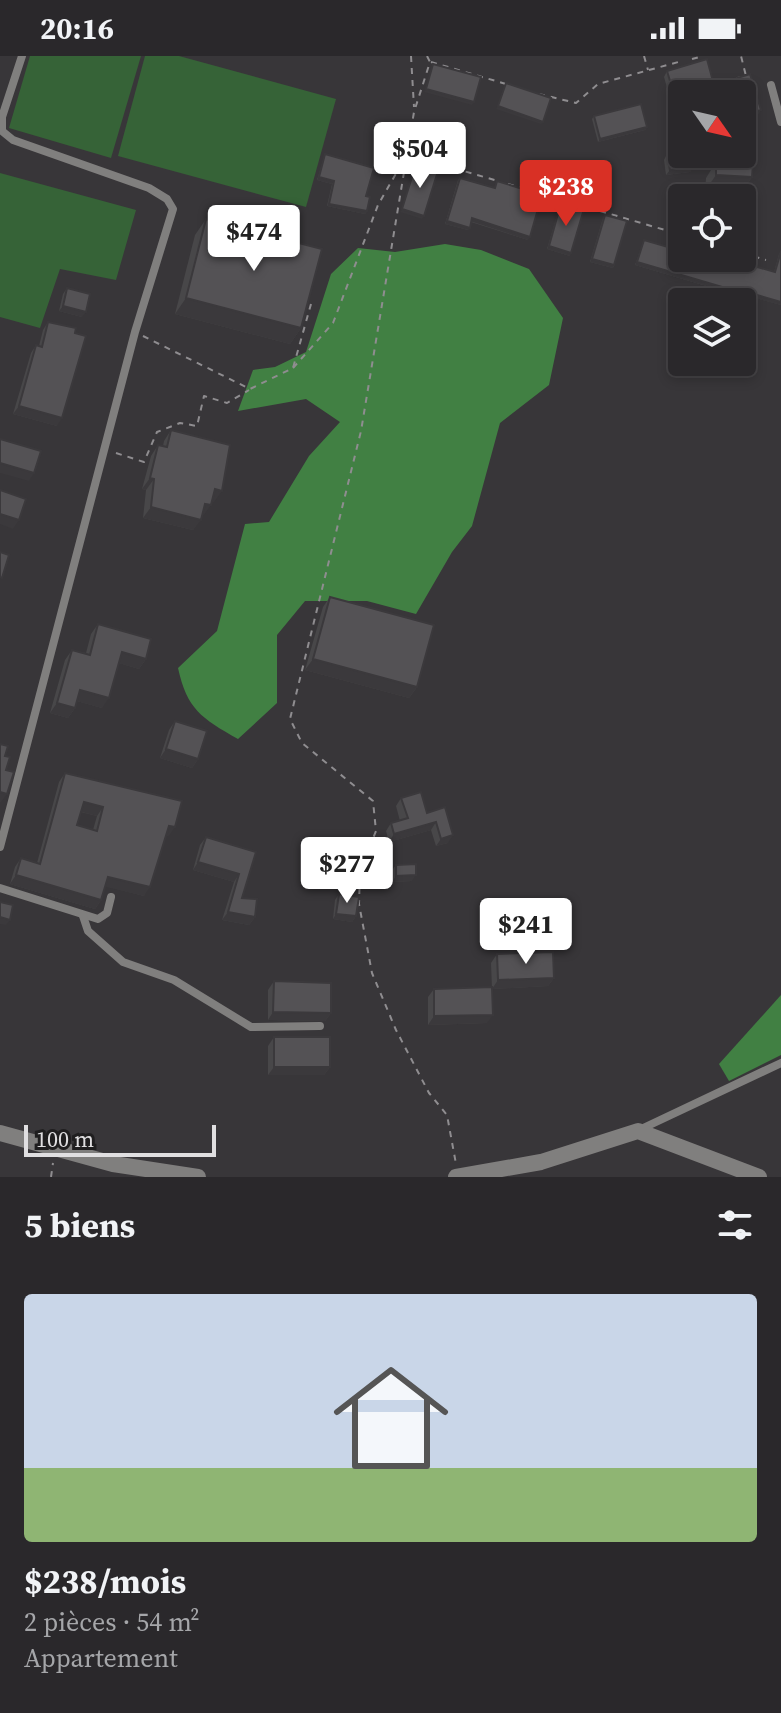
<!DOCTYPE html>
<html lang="fr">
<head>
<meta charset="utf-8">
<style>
  body { margin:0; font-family:"Source Serif 4",serif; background:#363437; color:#f1f3f6; height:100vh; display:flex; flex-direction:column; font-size:30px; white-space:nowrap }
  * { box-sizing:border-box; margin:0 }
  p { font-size:26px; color:#a5a6a9 }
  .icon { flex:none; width:44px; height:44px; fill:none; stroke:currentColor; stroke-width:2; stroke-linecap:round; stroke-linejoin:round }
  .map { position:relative; height:1121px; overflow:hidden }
  .details { display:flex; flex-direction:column; background:#2a282b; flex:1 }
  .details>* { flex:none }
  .needle { width:52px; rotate:124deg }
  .controls { position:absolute; left:668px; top:24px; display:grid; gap:16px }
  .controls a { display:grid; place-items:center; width:88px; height:88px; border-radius:8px; background:#2a282b; box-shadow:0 4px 12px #0003,0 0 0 2px #464447; font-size:40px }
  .scale { position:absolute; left:24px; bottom:20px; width:192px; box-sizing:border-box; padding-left:8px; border:4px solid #e0dfe1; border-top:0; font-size:22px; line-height:28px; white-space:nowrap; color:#e0dfe1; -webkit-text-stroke:6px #1f1e1f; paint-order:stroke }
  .price { position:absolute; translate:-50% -68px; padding:0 18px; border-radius:8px; background:#fff; color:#222; font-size:26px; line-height:52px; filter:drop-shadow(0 2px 4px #0008) }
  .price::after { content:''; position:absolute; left:50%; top:48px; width:24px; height:18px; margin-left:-12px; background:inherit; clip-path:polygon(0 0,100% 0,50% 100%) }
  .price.selected { background:#d93025; color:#fff }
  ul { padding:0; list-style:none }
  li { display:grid; align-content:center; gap:16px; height:424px; padding:0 24px }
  li span { display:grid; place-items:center; height:248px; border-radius:8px; color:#555 }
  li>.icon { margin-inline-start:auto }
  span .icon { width:144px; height:144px; fill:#fffc; stroke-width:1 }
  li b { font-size:34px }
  h2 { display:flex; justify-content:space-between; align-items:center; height:96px; padding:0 24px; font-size:34px }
  .status { display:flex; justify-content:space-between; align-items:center; height:56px; padding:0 40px; background:#2a282b; direction:ltr }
  .status svg { height:22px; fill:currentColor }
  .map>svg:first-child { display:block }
</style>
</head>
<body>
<div class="status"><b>20:16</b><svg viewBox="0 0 49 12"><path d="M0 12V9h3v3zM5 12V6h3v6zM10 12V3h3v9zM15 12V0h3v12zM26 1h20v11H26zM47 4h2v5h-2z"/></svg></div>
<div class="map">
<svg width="781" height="1121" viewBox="0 0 781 1121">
  <rect width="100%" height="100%" fill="#383639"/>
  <g fill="#366337">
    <polygon points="30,0 141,0 111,102 9,72"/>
    <polygon points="145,0 179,0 336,43 306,151 118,100"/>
    <polygon points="0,117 136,154 116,224 60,213 40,272 0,261"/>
  </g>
  <g fill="#418043">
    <path d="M445,188L481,194L529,213L563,262L549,329L500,367L472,470L452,496L416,558L367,545H305L277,579V647L238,683C201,662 187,653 178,612L217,575L245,468L269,466L309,400L340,366L306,343L238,355L253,314L275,311L306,296L331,218L358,192L395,196Z"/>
    <polygon points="781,939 781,999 729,1025 719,1008"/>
  </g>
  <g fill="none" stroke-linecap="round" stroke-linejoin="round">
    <g stroke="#8f8d90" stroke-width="2" stroke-dasharray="6 6" stroke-linecap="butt">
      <polyline points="411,0 414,51"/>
      <polyline points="427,0 430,6 414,56 361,375 290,663 302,687 373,745 376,775 360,815 359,848 372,917 396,974 429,1037 447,1059 456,1108"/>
      <polyline points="644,0 648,14"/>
      <polyline points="692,3 703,0"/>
      <polyline points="431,6 506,28"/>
      <polyline points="713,28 746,20 741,0"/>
      <polyline points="539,38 576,47 598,28 682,5"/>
      <polyline points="408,99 498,125"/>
      <polyline points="508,128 682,179"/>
      <polyline points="742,197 766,204"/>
      <polyline points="143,280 250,333 293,312 311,248"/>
      <polyline points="293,312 333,267 378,149 406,100"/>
      <polyline points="116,397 144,406 157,376 180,367 197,370 204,340 227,347 249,334"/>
      <polyline points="51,1121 53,1107"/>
    </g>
    <g stroke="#807f7e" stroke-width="8">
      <polyline points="771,29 781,66"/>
      <polyline points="0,791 135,276 173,153 167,143 149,132 13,84 2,75 2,61 22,0"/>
      <polyline points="0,832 98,863 107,857 111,841"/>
      <polyline points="83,860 88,875 123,906 174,924 251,971 320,970"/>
      <polyline points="639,1074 781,1007"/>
    </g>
    <g stroke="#807f7e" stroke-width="16">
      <polyline points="0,1077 113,1108 198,1121"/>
      <polyline points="456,1121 541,1106 638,1075 759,1121"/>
    </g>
  </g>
  <g fill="#484749" fill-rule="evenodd">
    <polygon points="707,3 714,29 750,18 761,54 757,59 742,64 742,38 682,38 681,82 664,21 667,15"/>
    <polygon points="594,60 647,71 645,74 598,86 592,63"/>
    <polygon points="325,98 366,140 367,155 365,158 327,150 332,128 317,124"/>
    <polygon points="667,98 694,110 690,116 666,119 664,104"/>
    <polygon points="716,106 752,121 741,137 705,135 706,122"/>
    <polygon points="460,122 494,132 497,125 528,184 471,166 468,174 445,168 458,124"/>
    <polygon points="561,147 570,200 547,193 560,149"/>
    <polygon points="605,159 614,209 613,212 590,206 603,162"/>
    <polygon points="206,163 301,272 290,288 175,258 195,179"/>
    <polygon points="644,184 744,213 747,208 774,216 779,198 781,195 781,249 756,242 754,247 736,242 737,239 635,209"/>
    <polygon points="67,232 82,261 59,255 63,238"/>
    <polygon points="48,266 57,370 13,358 31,297 36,289 39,290 43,274"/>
    <polygon points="171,374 214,446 212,445 193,474 143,462 146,434 142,433 151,400 158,389 163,390 164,385"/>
    <polygon points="330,541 417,631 409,642 305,614 323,551"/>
    <polygon points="98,568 146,603 139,613 119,607 102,652 77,645 75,652 68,662 50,657 65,604 72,594 86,597 91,578"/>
    <polygon points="175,665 198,703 192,712 160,702 169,674"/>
    <path d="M65,717L169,780L166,779L144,840L105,830L101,844L95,853L10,828L15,811L21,802L37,807L59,726ZM81,756L97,760L93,774L77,769Z"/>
    <polygon points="401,742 427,757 445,751 448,787 436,790 431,774 389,786 386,775 391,767 400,765 396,750"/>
    <polygon points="206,781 256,796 242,842 255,861 249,869 222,864 234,826 193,814 200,789"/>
    <polygon points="396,809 412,825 392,826 392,814"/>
    <polygon points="339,838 356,860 352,866 333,863 335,844"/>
    <polygon points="497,898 554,922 548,930 492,933 491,907"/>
    <polygon points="274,925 331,957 325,965 268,964 268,934"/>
    <polygon points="434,933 487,967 428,969 428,941"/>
    <polygon points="274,981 330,1011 324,1019 268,1019 268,990"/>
  </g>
  <g fill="#3b393c">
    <polygon points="426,33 474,46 472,49 424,36"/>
    <polygon points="498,50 543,66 541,68 496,53"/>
    <polygon points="761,54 757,59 742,64 742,59"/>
    <polygon points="647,71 645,74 598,86 600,83"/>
    <polygon points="694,110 690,116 666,119 670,114"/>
    <polygon points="716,119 752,121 741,137 705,135"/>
    <polygon points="319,121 334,125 332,128 317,124"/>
    <polygon points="329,148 367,155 365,158 327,150"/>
    <polygon points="402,153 424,160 422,163 400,156"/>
    <polygon points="472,162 530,181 528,184 470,165"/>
    <polygon points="447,165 470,172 468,174 445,168"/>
    <polygon points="549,190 571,197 570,200 547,193"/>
    <polygon points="592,203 614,209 613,212 590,206"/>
    <polygon points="637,206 739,236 737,239 635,209"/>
    <polygon points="738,239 756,244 754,247 736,242"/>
    <polygon points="757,239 781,246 781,249 755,242"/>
    <polygon points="186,242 301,272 290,288 175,258"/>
    <polygon points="63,250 86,256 82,261 59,255"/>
    <polygon points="19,350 62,362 57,370 13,358"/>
    <polygon points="0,407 34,417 29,425 0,417"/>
    <polygon points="150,422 154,423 146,434 142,433"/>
    <polygon points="215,433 222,435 214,446 207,444"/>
    <polygon points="205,448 211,449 203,460 197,458"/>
    <polygon points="151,451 201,464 193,474 143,462"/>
    <polygon points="0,458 19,464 13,473 0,468"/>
    <polygon points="122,596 146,603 139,613 115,606"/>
    <polygon points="313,603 417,631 409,642 305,614"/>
    <polygon points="80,634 109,642 102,652 73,644"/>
    <polygon points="57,647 75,652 68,662 50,657"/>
    <polygon points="166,693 198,703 192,712 160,702"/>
    <polygon points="0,736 7,738 1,746 0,746"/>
    <polygon points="84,746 103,751 97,760 78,755"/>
    <polygon points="436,766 431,774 389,786 394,778"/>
    <polygon points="169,770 175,771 169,780 163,778"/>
    <polygon points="453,779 448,787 436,790 441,783"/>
    <polygon points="198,806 239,818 234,826 193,814"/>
    <polygon points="16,819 101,844 95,853 10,828"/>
    <polygon points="416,819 412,825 392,826 396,820"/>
    <polygon points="108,821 150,831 144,840 102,830"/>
    <polygon points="228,856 255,861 249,869 222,864"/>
    <polygon points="336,858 356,860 352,866 333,863"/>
    <polygon points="0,861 10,864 6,869 0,868"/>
    <polygon points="554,922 548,930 492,933 498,924"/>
    <polygon points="273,956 331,957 325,965 268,964"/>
    <polygon points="493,959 487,967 428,969 434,960"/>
    <polygon points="274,1011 330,1011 324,1019 268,1019"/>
  </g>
  <g fill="#545255" stroke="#3b393c" stroke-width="2" fill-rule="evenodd">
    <polygon points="707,3 714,29 750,18 761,54 742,59 742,38 682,38 682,65 667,15"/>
    <polygon points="433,8 481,21 474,46 426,33"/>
    <polygon points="506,27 551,42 543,66 498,50"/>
    <polygon points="641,48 647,71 600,83 594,60"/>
    <polygon points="682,96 682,98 693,98 694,110 670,114 667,98"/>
    <polygon points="325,98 374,112 366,140 370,141 367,155 329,148 334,125 319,121"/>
    <polygon points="716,106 753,108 752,121 716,119"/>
    <polygon points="416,108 438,115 424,160 402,153"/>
    <polygon points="460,122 495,132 497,125 542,139 530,181 472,162 470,172 447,165"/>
    <polygon points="561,147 584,153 571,197 549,190"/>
    <polygon points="605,159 627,165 614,209 592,203"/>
    <polygon points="206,163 322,193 301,272 186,242"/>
    <polygon points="644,184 682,195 682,202 706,202 745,213 747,208 775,216 781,195 781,246 757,239 756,244 738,239 739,236 637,206"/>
    <polygon points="67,232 90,238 86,256 63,250"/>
    <polygon points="48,266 76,272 75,277 86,280 62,362 19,350 36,289 42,291"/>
    <polygon points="171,374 230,389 222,435 215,433 211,449 205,448 201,464 151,451 154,423 150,422 158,389 167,391"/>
    <polygon points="0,383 41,395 34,417 0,407"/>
    <polygon points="0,434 26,443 19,464 0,458"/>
    <polygon points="0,496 9,499 2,522 0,521"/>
    <polygon points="330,541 434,569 417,631 313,603"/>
    <polygon points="98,568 151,583 146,603 122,596 109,642 80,634 75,652 57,647 72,594 90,599"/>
    <polygon points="175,665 207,675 198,703 166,693"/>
    <polygon points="0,688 8,690 5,700 10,701 6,714 14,716 7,738 0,736"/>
    <path d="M65,717L182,745L175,771L169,770L150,831L108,821L101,844L16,819L21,802L40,808ZM84,746L103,751L97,775L77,769Z"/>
    <polygon points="421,736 427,757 445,751 453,779 441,783 436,766 394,778 391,767 408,762 401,742"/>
    <polygon points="206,781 256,796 242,842 257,843 255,861 228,856 239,818 198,806"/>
    <polygon points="416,808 416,819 396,820 396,809"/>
    <polygon points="339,838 359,841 356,860 336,858"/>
    <polygon points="0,846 13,849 10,864 0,861"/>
    <polygon points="553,896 554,922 498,924 497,898"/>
    <polygon points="274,925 331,927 331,957 273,956"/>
    <polygon points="492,931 493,959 434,960 434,933"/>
    <rect x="274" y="981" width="56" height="30"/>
  </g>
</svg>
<div class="controls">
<a><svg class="needle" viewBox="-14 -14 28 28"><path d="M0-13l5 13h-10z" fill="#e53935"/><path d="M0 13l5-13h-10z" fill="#a5a6a9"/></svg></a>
<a><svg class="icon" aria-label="locate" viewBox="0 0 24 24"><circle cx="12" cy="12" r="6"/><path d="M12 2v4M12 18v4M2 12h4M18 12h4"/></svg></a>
<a><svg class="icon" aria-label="layers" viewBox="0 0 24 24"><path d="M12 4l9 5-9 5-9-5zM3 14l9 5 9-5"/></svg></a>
</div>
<div class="scale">100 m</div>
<b class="price" style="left:420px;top:134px">$504</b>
<b class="price selected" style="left:566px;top:172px">$238</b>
<b class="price" style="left:254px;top:217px">$474</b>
<b class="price" style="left:347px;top:849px">$277</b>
<b class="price" style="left:526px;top:910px">$241</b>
</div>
<section class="details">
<h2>5 biens<svg class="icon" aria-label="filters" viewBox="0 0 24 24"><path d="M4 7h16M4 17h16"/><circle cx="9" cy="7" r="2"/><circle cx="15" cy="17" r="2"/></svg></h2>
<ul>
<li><span style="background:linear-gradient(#c9d6e8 70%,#8fb573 0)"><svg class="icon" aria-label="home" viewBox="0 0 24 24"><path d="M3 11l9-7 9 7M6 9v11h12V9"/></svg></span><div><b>$238/mois</b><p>2 pièces · 54 m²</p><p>Appartement</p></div></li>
</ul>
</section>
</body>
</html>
